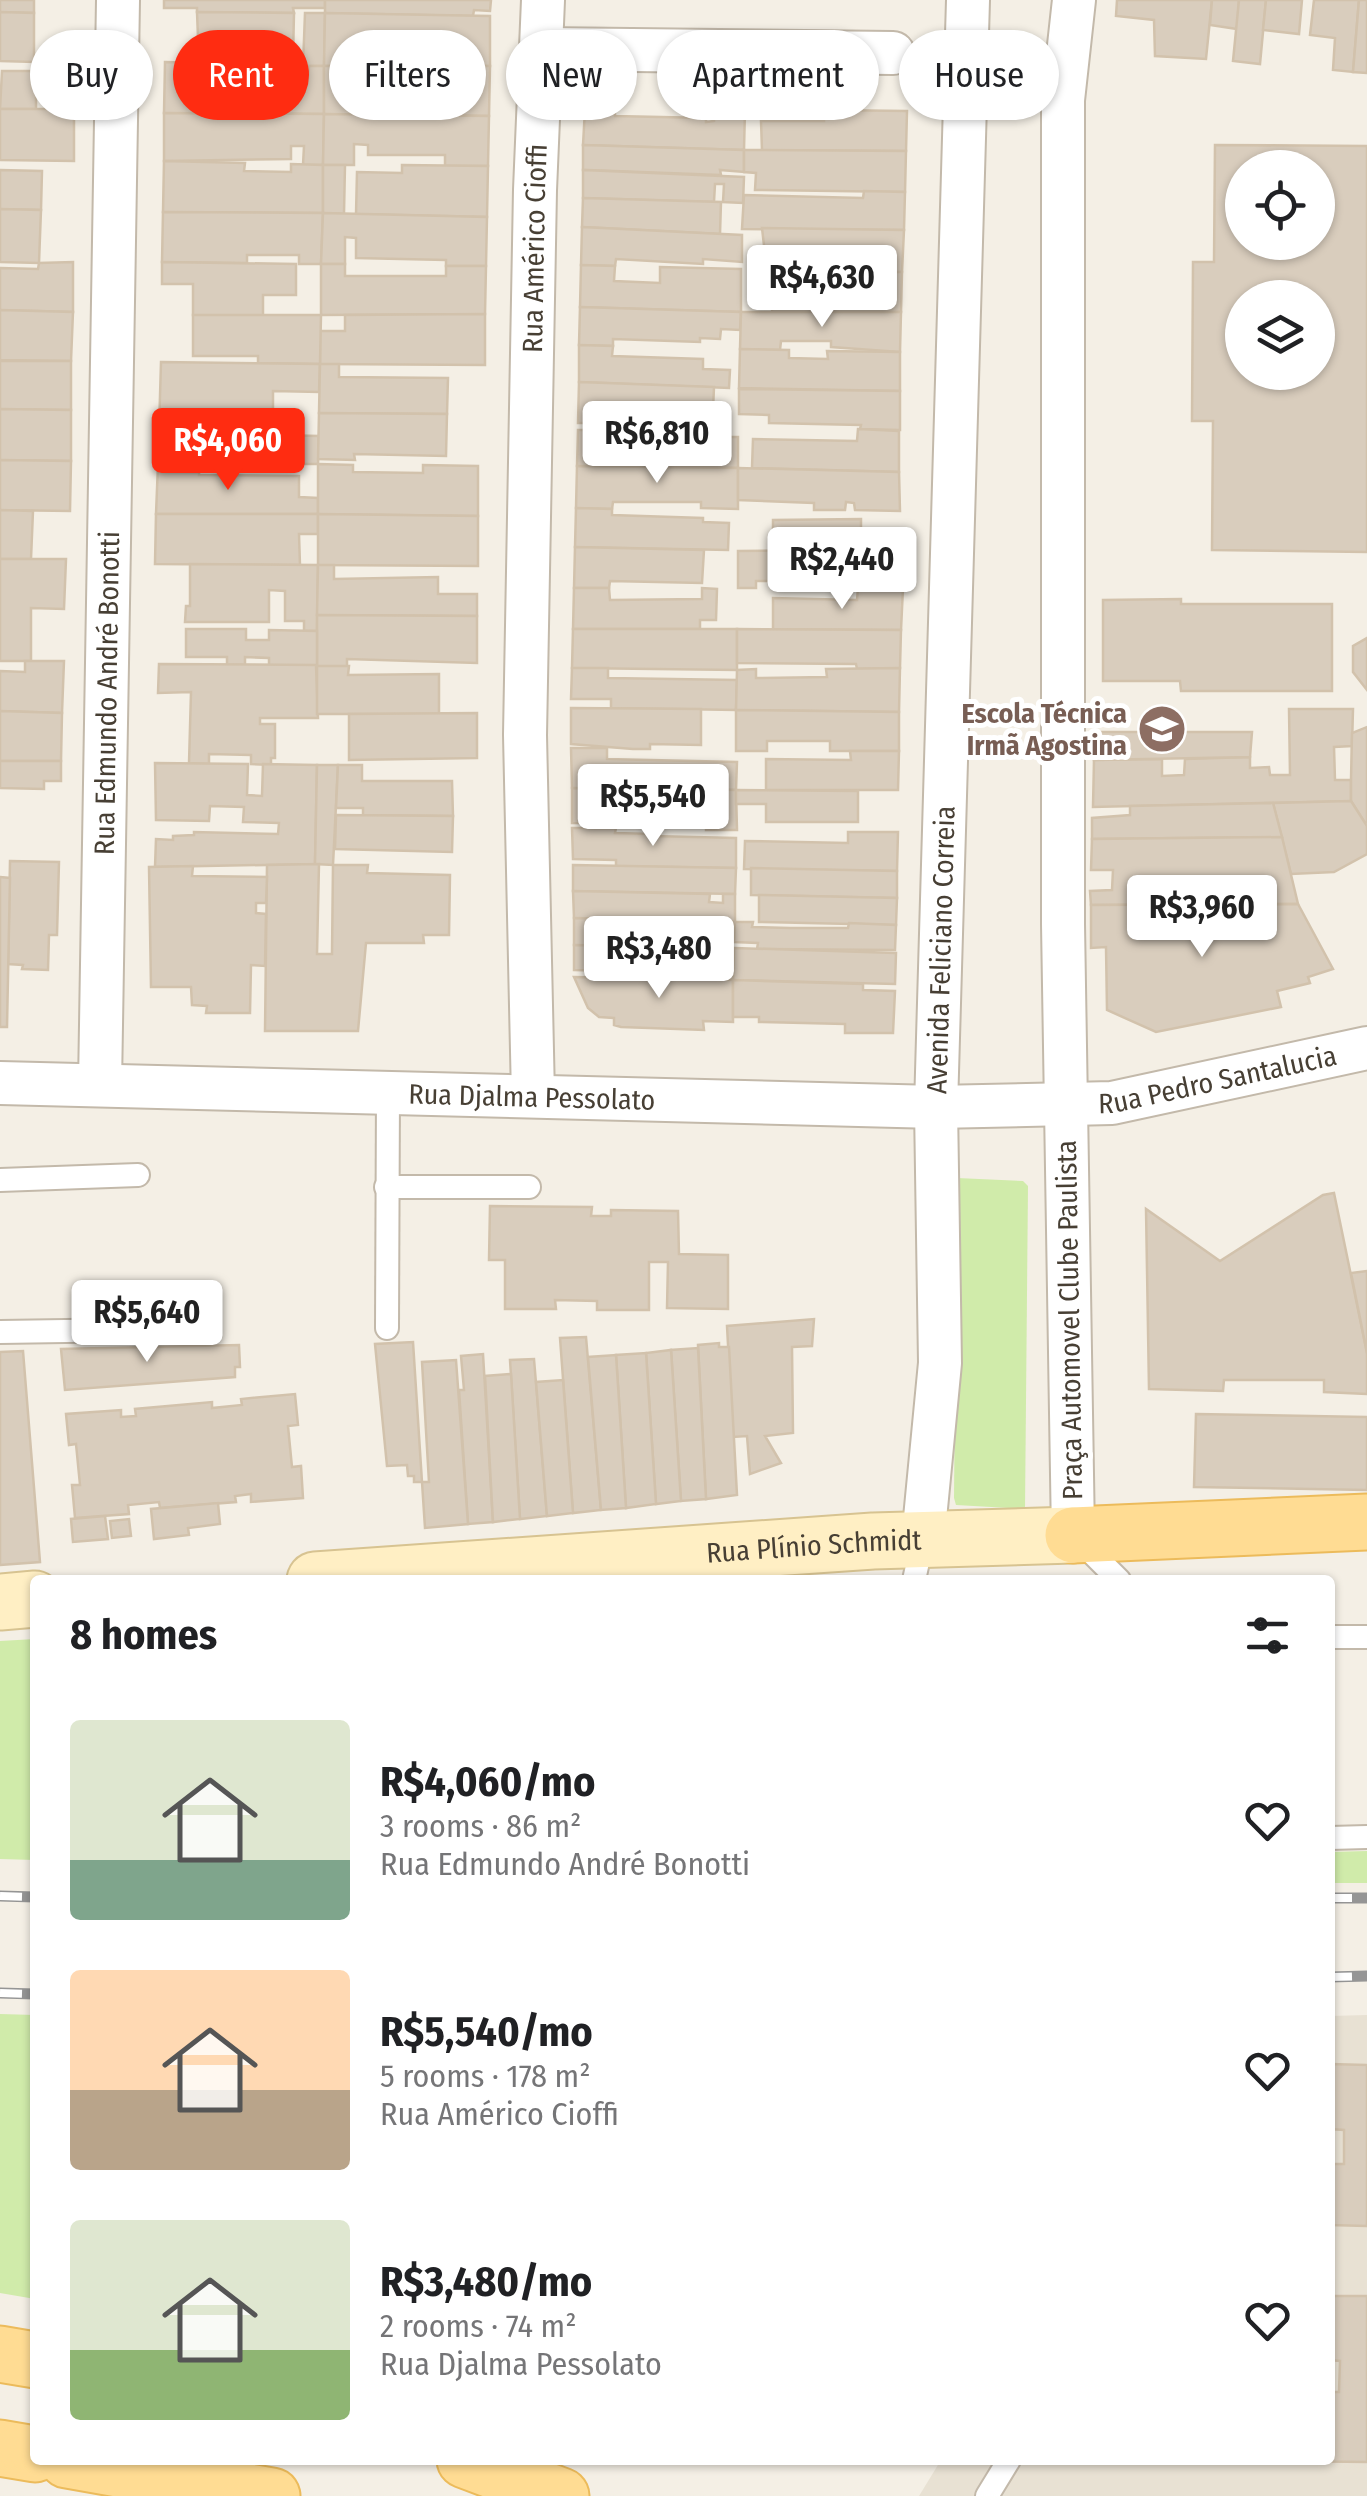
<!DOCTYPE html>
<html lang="en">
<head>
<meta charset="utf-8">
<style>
  body { margin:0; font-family:"Fira Sans Condensed",sans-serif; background:#f6f6f6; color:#202124; height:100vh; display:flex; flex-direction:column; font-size:38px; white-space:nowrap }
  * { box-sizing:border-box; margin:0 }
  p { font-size:32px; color:#757577 }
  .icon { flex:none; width:55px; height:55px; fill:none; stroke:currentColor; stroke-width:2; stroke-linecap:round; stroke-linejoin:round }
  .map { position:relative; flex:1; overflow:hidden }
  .drawer { position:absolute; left:30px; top:1575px; width:1305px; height:890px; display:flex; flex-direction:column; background:#fff; border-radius:10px; box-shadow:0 2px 8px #0004 }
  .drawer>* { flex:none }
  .top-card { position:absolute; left:30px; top:30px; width:1308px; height:90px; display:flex; gap:20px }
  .tools { position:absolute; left:1225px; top:150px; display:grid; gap:20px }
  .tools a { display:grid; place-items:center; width:110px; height:110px; border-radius:50%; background:#fff; box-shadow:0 2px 8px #0004; font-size:50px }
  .price { position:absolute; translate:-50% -85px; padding:0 22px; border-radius:10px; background:#fff; color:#222; font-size:32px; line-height:65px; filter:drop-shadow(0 2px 5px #0008) }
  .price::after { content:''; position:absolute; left:50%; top:60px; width:30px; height:22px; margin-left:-15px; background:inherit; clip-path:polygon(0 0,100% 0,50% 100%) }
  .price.active { background:#ff2c11; color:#fff }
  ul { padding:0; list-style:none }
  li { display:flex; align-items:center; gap:30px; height:250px; padding:0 40px }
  li span { display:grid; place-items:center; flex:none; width:280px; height:200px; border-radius:10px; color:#555 }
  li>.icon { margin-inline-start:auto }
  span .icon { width:120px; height:120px; fill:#fffc; stroke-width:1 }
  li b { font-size:42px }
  h2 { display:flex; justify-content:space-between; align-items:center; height:120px; padding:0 40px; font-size:42px }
  .tag { padding:0 35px; border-radius:45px; background:#fff; box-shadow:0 2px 8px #0004; font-size:35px; line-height:90px }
  .tag.active { background:#ff2c11; color:#fff }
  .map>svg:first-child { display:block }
</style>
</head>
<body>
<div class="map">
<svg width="1367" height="2496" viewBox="0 0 1367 2496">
  <rect width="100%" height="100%" fill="#f4efe5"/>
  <polygon fill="#e8e1d3" points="1367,2015 1367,2496 919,2496 941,2460 1330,2460 1330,2016"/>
  <g fill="#d0ebaa">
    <polygon points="957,1178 1023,1181 1028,1186 1025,1509 956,1505 954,1498"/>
    <polygon points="35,1639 35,1860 0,1859 0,1641"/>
    <polygon points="1367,1851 1367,1883 1330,1883 1330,1852"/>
    <polygon points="0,2014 35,2015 35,2299 0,2293"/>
  </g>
  <g fill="#d9cdbd" stroke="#d2c2ac" stroke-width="2.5" fill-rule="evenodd">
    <polygon points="0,0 34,0 34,13 0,12"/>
    <polygon points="164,0 325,0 325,8 293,8 294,13 197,12 197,8 164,8"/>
    <polygon points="325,0 491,0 490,11 474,10 473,16 325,13"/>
    <polygon points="1117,0 1212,0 1206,59 1155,56 1154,20 1116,16"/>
    <polygon points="1212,0 1239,0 1237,29 1210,25"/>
    <polygon points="1239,0 1266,0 1260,64 1233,61"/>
    <polygon points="1266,0 1302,0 1299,34 1263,30"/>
    <polygon points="1314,0 1359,0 1353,72 1333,70 1335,38 1310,35"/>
    <polygon points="1359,0 1367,0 1367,73 1353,72"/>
    <polygon points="0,12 34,13 34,62 0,61"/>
    <polygon points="197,12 294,13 293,58 232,57 232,64 199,63"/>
    <polygon points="305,13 325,13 324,66 303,66"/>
    <polygon points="325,13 490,16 490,66 421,66 421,56 372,56 373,51 357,51 357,60 346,60 346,66 324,66"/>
    <polygon points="165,62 247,64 247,70 293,70 293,78 308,78 309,66 324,66 324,114 164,113"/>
    <polygon points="324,66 356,66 355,95 367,95 367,76 439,77 439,66 490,66 489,116 324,114"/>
    <polygon points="2,71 36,71 36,109 0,109"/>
    <polygon points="0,109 74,109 74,161 0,160"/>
    <polygon points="585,109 615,109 615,116 706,118 706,122 714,121 714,109 745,109 744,150 583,145"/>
    <polygon points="824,110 907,111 906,151 762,150 761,121 824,121"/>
    <polygon points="164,113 324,114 323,165 303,165 304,146 291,146 291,159 164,161"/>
    <polygon points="324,114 489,116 488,166 445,166 445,155 368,155 368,145 354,144 354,165 323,165"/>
    <polygon points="583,145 744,150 744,172 720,170 721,175 587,170 583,170"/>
    <path d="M1215,145L1367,146V552L1212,550L1213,421H1192L1193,262H1214ZM1242,168H1318V242H1242ZM1242,298H1318V372H1242Z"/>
    <polygon points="744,150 906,151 905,192 755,190 756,173 744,172"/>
    <polygon points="164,161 245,163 244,171 291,172 291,164 323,165 323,213 163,212"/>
    <polygon points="323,165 345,165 344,214 323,213"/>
    <polygon points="402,165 488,166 487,217 356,214 357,172 402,173"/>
    <polygon points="0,170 42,171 41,210 0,209"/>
    <polygon points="583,170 744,177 743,203 723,202 724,184 715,184 714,202 583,198"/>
    <polygon points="864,191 905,192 904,230 742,229 744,195 863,198"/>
    <polygon points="583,198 721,202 720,234 582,227"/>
    <polygon points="0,209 41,210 39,263 0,262"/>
    <polygon points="163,212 323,213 321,264 299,264 299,255 247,255 247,263 162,262"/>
    <polygon points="323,213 487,217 486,266 446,266 446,260 356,258 356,238 345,237 345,264 321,264"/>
    <polygon points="582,227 742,235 742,262 703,259 703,264 616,259 615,266 581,265"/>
    <polygon points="762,228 904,230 902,272 850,271 851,264 766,263"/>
    <polygon points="73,262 73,312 0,310 0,268 38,269 39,263"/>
    <polygon points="162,262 296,264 296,295 263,295 263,316 193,315 193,284 162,284"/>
    <polygon points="321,264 345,264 345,276 446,276 446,266 486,266 485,314 321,315"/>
    <polygon points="581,265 615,266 614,281 660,283 660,267 741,269 741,312 580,307"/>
    <polygon points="859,272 902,272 901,312 772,312 774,277 858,278"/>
    <polygon points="580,307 741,312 740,330 721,329 720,339 700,338 700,342 613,339 613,346 579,345"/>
    <polygon points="0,310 73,312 71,361 0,360"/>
    <polygon points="741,312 901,312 900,352 831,347 831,341 781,341 780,350 740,349"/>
    <polygon points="485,314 485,365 320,364 320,331 345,331 345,315"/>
    <polygon points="193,315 321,315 320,364 258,363 258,356 193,356"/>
    <polygon points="579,345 613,346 612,356 703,359 703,369 730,370 729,388 579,382"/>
    <polygon points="740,349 789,350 789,358 828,359 827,351 900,352 900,391 739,388"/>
    <polygon points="0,361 71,361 71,410 0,409"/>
    <polygon points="161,362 320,364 319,392 273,391 273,435 319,436 318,464 158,464"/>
    <polygon points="320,364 339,364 339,377 448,378 447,414 319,413"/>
    <polygon points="579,382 714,387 713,410 700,410 699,420 615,417 615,423 578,423"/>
    <polygon points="739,389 900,391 900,430 860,429 861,425 769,423 769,415 739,414"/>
    <polygon points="0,409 71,410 71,461 0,460"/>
    <polygon points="319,413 447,414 446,456 354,454 355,460 318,459"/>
    <polygon points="858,429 899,431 899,472 752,468 753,439 857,441"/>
    <polygon points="578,430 612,430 612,439 703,441 704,437 738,437 738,468 577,466"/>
    <polygon points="0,460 71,461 70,511 0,510"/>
    <polygon points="158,464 200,464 199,475 299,476 299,497 318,498 318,514 156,514"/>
    <polygon points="318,464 353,465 353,472 423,473 423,465 478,466 478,516 318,514"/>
    <polygon points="577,466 738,468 738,509 701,508 701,502 613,502 612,509 576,508"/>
    <polygon points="738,468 899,472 900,511 855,510 854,503 846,502 845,510 814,510 814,503 738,500"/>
    <polygon points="576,508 612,509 612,515 703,518 703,522 729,523 728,550 575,547"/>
    <polygon points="0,510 33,511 31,559 0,559"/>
    <polygon points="156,514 318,514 318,534 299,534 300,565 155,564"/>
    <polygon points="318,514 478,516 478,566 318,565"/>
    <polygon points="861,519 861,550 773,551 773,520"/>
    <polygon points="575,547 704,550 702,583 610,581 609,588 574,588"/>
    <polygon points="904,549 903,588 821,588 821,581 756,581 756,588 738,588 738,551"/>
    <polygon points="0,559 66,559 64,609 31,608 31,661 0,661"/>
    <polygon points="190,564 318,565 317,631 304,631 304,621 285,621 285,591 269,590 269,622 185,622 186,606 190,606"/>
    <polygon points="318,565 334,565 334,579 438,577 438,594 477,594 477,616 317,615"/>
    <polygon points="574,588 609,588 610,600 702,599 702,588 717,589 716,620 700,620 700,629 573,629"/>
    <polygon points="858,588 903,588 901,630 773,629 773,598 857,600"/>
    <polygon points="1181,599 1181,604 1332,604 1332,691 1181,691 1180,681 1103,681 1103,600"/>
    <polygon points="317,615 477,616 477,663 347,659 347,667 317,666"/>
    <polygon points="186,629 246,629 246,640 269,640 269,630 317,631 317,666 269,666 269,658 245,657 245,665 227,665 227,657 186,657"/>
    <polygon points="573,629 737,629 737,670 572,668"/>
    <polygon points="737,629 901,630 900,668 857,669 856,664 737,663"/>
    <polygon points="1367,638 1367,690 1353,672 1353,646"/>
    <polygon points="25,661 64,661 62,713 0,711 0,671 25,672"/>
    <polygon points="159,664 316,665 318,718 260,718 260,724 275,724 275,758 271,758 271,765 251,764 251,755 209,754 209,764 189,763 191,692 158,693"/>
    <polygon points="317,666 349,666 348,675 439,674 439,714 317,714"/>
    <polygon points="572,668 608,668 608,678 737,680 736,710 611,708 611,699 571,699"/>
    <polygon points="900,668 899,712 736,710 737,670 756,669 756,678 827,677 826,669"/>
    <polygon points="571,708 701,709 701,745 650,744 650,749 633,749 571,744"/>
    <polygon points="1289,709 1353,709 1352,746 1334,747 1335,780 1351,780 1351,801 1093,807 1094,760 1162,759 1162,776 1184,775 1185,759 1250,757 1250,768 1269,767 1270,775 1290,775"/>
    <polygon points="736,710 899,712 899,751 830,751 830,741 767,741 767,751 736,751"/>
    <polygon points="0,711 62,713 61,761 0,761"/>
    <polygon points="477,713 477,758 349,760 349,714"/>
    <polygon points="1367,727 1367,822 1365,823 1351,801 1351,780 1352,733"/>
    <polygon points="1095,732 1252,732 1250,757 1094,760"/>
    <polygon points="571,748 607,748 607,759 737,762 736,790 572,788"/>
    <polygon points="850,751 899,751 898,790 766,790 766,759 851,760"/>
    <polygon points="0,761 61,761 61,781 44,781 44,789 0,788"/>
    <polygon points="155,763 248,764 247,795 262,796 263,764 317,765 315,864 155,867 156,839 173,840 173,836 194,835 194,832 278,834 279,823 243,822 244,807 210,806 209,821 156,820"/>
    <polygon points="317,765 338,765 333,865 315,864"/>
    <polygon points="338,765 362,765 362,781 452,781 453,816 363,815 363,808 336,808"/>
    <polygon points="572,788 736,790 737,830 706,830 706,807 696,807 695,824 572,823"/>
    <polygon points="736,790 858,791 858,822 766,822 766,804 736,804"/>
    <polygon points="1351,801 1367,826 1367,854 1334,872 1291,874 1273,803"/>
    <polygon points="1273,803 1282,837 1092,839 1092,818 1130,815 1130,806"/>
    <polygon points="336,815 453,816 452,852 335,849"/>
    <polygon points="572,828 616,828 615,833 650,834 650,836 736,838 736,868 616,866 616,860 573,859"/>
    <polygon points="848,832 898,832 897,871 744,869 745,841 848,843"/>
    <polygon points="1282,837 1298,904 1265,904 1264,890 1247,890 1247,904 1091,905 1090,891 1112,890 1113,870 1091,870 1092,839"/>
    <polygon points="10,861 59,862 57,935 49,935 48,970 22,969 23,965 8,964"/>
    <polygon points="319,864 317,954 332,954 333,865 368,865 367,873 450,875 449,935 423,935 424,943 366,943 358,1031 265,1031 267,865"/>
    <polygon points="573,865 736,868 735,894 573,891"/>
    <polygon points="193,866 192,876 267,877 266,903 256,903 256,913 266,914 265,966 251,965 250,1013 206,1013 207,1006 192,1005 191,987 151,987 149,867"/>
    <polygon points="751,868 897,871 897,898 751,895"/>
    <polygon points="0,877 10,878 7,1027 0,1027"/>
    <polygon points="573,891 710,894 709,902 723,903 723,894 735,894 735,922 574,918"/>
    <polygon points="759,895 897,898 896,925 759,922"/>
    <polygon points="1298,904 1333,969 1308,977 1310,983 1277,991 1281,1007 1156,1032 1107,1010 1106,947 1091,948 1091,905"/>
    <polygon points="574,918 735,922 735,933 712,934 712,947 707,948 574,945"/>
    <polygon points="735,922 753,922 752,927 790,928 848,928 849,923 896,925 895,950 757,949 758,943 734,942"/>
    <polygon points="574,945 707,948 707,954 734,957 733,980 615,978 615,971 574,970"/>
    <polygon points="734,948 896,953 895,984 733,980"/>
    <polygon points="574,977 733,980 733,1022 703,1021 704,1030 621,1027 614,1025 614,1018 599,1017 588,1008"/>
    <polygon points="733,980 863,984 863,990 895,991 893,1033 845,1033 845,1024 759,1022 759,1017 733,1017"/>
    <polygon points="1334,1193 1367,1353 1367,1394 1324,1392 1324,1380 1224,1380 1223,1391 1149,1389 1146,1209 1220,1261 1323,1195"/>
    <polygon points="490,1206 592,1207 591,1216 611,1216 611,1210 678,1211 679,1254 728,1255 728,1309 667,1308 668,1262 649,1262 649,1310 597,1310 597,1301 555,1300 556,1309 505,1309 505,1260 489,1260"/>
    <polygon points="1367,1271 1367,1353 1351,1273"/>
    <polygon points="814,1319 812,1346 792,1347 793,1433 765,1436 781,1463 750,1474 747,1436 733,1437 727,1326"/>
    <polygon points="586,1337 601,1510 573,1513 560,1338"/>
    <polygon points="413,1342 422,1482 414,1482 414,1476 408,1476 407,1465 387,1466 375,1344"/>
    <polygon points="719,1343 719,1347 729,1347 737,1495 706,1499 698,1345"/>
    <polygon points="239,1345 240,1367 235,1367 235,1377 65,1390 61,1349"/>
    <polygon points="698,1348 706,1499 681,1501 671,1350"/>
    <polygon points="671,1350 681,1501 656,1504 646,1353"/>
    <polygon points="23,1351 40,1562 0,1565 0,1352"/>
    <polygon points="646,1353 656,1504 626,1508 616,1355"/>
    <polygon points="483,1354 493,1522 468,1524 459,1390 464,1390 461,1356"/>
    <polygon points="616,1355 626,1508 601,1510 588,1357"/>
    <polygon points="534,1359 547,1516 520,1519 510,1360"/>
    <polygon points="456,1360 468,1524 425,1528 422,1482 429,1482 422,1362"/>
    <polygon points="511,1374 520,1519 493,1522 485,1376"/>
    <polygon points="563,1380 573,1513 547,1516 536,1382"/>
    <polygon points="295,1394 298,1425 288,1426 292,1467 301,1466 303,1498 251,1502 251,1494 235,1496 236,1502 160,1508 159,1502 128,1505 129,1514 75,1518 72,1485 80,1485 76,1444 69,1445 66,1414 121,1410 121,1417 136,1416 135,1409 212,1402 212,1408 242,1405 241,1399"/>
    <polygon points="1196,1414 1367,1417 1367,1490 1194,1487"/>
    <polygon points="218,1503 220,1524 188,1528 189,1535 154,1539 151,1509"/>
    <polygon points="105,1516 108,1539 73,1542 71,1519"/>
    <polygon points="129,1519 131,1536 112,1538 110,1521"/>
    <polygon points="1330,2064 1367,2065 1367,2226 1330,2225 1330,2164 1344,2164 1344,2130 1330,2129"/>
    <polygon points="1330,2296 1367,2296 1367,2462 1281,2461 1330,2460 1330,2392 1339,2392 1340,2361 1330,2360"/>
  </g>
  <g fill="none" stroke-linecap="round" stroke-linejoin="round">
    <g stroke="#c3b9aa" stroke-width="26">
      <g id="lane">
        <polyline points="0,1180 138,1175"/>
        <polyline points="386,1187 529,1187"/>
        <polyline points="387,1328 388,1092"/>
        <polyline points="0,1332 131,1330"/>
        <polyline points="1079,1540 1119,1580"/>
        <polyline points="914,1580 923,1539"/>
        <polyline points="1330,1637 1367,1637"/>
        <polyline points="1330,1838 1367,1837"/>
        <polyline points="987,2496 1009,2460"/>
      </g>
    </g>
    <g stroke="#c3b9aa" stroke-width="46">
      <g id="street">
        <polyline points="543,49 893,53"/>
        <path id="s1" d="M0,1083L936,1107L1112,1103L1367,1048"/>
        <path id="s2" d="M100,1085L118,0"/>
        <path id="s3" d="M533,1096L525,735L535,190L543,0"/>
        <polyline points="1073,1535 1063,924 1063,100 1074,0"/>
        <path id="s4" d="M923,1539L940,1363L936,1107L968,0"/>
      </g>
    </g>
    <g stroke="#d7c391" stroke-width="59">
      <g id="secondary">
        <path id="s5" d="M315,1580L873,1541L1073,1535"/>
        <polyline points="0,1602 35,1599"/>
      </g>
    </g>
    <g stroke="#ecbb5b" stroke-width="59">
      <g id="primary">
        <polyline points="1073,1535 1367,1522"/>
        <polyline points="0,2354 35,2360"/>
        <polyline points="0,2448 35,2454"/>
        <polyline points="67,2460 272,2496"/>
        <polyline points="465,2460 561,2496"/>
      </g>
    </g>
    <use href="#lane" stroke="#fff" stroke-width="22"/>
    <use href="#street" stroke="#fff" stroke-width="42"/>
    <use href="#secondary" stroke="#ffefc4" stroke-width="55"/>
    <use href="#primary" stroke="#ffdc93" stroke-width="55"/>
    <g stroke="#959595" stroke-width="11">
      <g id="rail">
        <polyline points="0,1896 35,1897"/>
        <polyline points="1330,1898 1367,1898"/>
        <polyline points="1330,1977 1367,1976"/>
        <polyline points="0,1993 35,1994"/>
      </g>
    </g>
    <use href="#rail" stroke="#fff" stroke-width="8" stroke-dasharray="22" stroke-linecap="butt"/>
  </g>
  <defs>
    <g id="university-disc" transform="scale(2.5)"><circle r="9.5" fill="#8d6e63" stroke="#fff"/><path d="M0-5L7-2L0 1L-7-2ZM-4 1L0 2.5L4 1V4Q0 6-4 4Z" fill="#fff"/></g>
  </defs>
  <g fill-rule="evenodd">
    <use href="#university-disc" x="1162" y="729"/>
  </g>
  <g text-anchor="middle" stroke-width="10" stroke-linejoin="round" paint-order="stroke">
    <g font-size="28" fill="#473f34" stroke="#fff">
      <text dy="10" stroke="none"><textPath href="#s3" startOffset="848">Rua Américo Cioffi</textPath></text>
      <text dy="10" stroke="none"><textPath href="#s2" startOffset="392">Rua Edmundo André Bonotti</textPath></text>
      <text dy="10" stroke="none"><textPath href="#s4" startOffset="590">Avenida Feliciano Correia</textPath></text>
      <text dy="10" stroke="none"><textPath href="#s1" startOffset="1220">Rua Pedro Santalucia</textPath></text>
      <text dy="10" stroke="none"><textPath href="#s1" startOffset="532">Rua Djalma Pessolato</textPath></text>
      <text transform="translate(1069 1320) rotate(-91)" y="10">Praça Automovel Clube Paulista</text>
      <text dy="10" stroke="none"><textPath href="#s5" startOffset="500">Rua Plínio Schmidt</textPath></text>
    </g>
    <g font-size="28" font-weight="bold" fill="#785e54" stroke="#fff" text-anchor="end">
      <text x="1127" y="723">Escola Técnica<tspan x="1127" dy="32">Irmã Agostina</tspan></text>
    </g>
  </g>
</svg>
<div class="tools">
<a><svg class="icon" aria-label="locate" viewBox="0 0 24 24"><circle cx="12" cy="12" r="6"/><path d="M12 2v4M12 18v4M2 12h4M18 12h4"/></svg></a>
<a><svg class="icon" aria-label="layers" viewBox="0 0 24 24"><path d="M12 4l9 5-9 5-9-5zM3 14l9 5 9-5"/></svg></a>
</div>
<b class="price" style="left:822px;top:330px">R$4,630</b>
<b class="price" style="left:657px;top:486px">R$6,810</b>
<b class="price active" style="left:228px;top:493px">R$4,060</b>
<b class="price" style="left:842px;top:612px">R$2,440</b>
<b class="price" style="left:653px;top:849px">R$5,540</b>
<b class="price" style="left:1202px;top:960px">R$3,960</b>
<b class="price" style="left:659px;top:1001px">R$3,480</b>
<b class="price" style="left:147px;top:1365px">R$5,640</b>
<div class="top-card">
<a class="tag">Buy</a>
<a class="tag active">Rent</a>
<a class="tag">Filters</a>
<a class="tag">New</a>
<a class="tag">Apartment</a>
<a class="tag">House</a>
</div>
<section class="drawer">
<h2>8 homes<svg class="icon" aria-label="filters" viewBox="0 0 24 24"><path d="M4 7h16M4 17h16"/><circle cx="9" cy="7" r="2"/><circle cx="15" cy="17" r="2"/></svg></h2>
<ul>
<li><span style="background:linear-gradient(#dfe7d0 70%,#7fa58c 0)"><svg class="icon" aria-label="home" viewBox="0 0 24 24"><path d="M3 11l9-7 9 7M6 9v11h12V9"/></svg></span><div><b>R$4,060/mo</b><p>3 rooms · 86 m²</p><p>Rua Edmundo André Bonotti</p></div><svg class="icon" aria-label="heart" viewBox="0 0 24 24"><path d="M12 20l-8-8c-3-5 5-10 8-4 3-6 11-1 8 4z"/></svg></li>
<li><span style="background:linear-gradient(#ffd9b3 60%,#b9a48a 0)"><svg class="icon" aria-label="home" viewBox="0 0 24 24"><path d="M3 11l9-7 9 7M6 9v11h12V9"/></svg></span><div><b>R$5,540/mo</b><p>5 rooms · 178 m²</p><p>Rua Américo Cioffi</p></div><svg class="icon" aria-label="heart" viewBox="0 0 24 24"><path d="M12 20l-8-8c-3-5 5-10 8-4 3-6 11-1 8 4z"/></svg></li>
<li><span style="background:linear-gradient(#dfe7d0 65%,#8fb573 0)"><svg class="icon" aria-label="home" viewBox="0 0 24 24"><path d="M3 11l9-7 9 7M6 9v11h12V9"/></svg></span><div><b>R$3,480/mo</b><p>2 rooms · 74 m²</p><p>Rua Djalma Pessolato</p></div><svg class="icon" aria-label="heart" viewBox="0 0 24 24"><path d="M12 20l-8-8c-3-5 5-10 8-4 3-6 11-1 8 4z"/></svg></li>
</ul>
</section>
</div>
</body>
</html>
